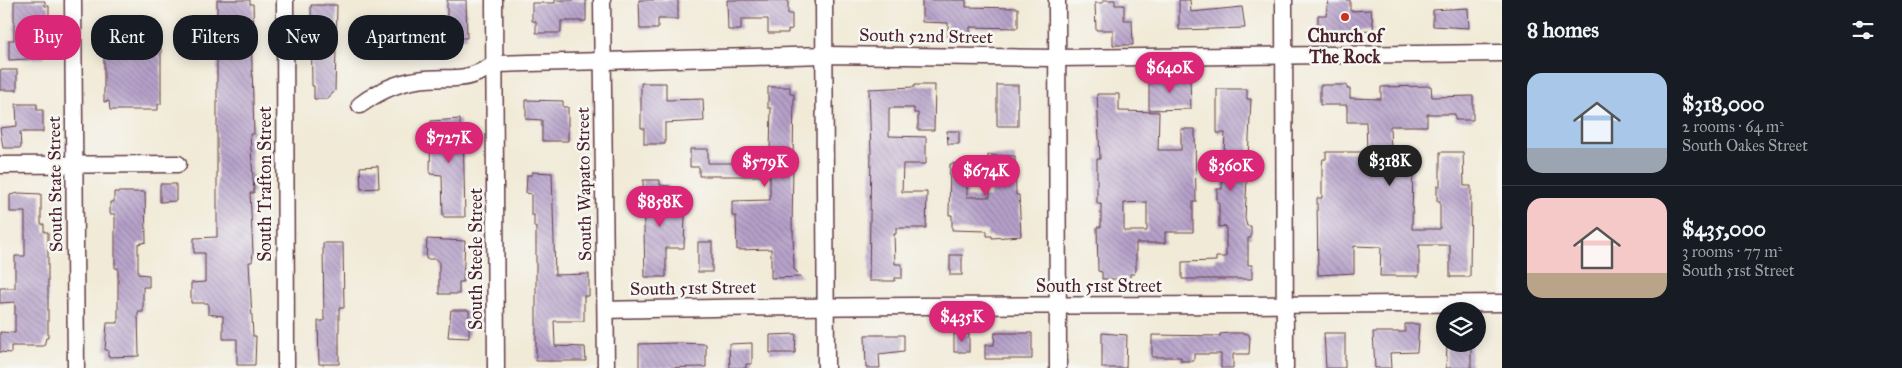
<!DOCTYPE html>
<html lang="en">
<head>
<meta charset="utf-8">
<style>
  body { margin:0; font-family:"IM FELL Great Primer",serif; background:#242831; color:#f1f3f6; height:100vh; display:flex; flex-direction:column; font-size:19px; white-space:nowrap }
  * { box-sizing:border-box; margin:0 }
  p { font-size:16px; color:#9ea1a6 }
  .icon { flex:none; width:28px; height:28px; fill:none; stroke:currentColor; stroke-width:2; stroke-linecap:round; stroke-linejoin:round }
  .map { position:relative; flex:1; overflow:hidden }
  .details { display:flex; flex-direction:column; background:#171b24; width:400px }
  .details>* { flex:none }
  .top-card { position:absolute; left:15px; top:15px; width:475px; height:45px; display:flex; gap:10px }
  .tools { position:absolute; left:1436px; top:302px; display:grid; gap:10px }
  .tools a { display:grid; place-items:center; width:50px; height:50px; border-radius:50%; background:#171b24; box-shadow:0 2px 12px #0003; font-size:25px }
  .price { position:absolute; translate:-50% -42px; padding:0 11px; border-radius:18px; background:#db2777; color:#fff; font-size:16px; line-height:32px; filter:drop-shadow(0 1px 2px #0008) }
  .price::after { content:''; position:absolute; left:50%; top:30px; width:15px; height:11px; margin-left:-8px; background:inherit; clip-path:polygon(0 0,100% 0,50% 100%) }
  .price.current { background:#222; color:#fff }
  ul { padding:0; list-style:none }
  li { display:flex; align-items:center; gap:15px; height:125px; padding:0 25px }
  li+li { border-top:1px solid #363941 }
  li span { display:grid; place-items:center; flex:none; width:140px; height:100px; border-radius:15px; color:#555 }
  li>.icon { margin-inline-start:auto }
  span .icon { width:60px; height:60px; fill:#fffc; stroke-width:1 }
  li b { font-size:21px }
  h2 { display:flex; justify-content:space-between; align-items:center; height:60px; padding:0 25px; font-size:21px }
  .pill { padding:0 18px; border-radius:20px; background:#171b24; box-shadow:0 2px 12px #0003; font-size:18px; line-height:45px }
  .pill.current { background:#db2777; color:#fff }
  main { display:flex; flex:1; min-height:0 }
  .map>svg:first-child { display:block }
</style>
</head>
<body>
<main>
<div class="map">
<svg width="1502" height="368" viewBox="0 0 1502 368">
  <defs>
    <pattern id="building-back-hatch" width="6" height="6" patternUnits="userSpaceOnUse" patternTransform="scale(1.25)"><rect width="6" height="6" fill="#b5a0c9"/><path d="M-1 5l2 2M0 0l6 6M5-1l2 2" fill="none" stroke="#9582a3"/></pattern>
  </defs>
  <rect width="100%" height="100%" fill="#f6f6f2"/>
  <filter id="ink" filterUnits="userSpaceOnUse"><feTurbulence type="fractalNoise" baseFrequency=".02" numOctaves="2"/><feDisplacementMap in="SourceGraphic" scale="10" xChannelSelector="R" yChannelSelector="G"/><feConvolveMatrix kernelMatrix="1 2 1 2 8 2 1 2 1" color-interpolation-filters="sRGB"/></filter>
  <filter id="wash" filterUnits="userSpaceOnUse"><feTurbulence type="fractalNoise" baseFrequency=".0096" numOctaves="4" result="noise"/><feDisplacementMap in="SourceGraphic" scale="20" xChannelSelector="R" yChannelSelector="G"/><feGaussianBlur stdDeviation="1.12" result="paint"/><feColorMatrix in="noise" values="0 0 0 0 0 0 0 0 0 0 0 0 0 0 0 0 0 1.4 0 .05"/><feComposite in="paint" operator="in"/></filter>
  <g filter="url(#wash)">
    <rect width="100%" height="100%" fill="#f1ead7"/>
    <g id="blocks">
      <g fill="url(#building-back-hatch)" fill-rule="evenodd">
        <polygon points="217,0 250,0 250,4 253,4 254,33 251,33 254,134 250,134 254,193 250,193 253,252 252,262 249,262 253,336 256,336 255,365 237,365 237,339 223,339 223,316 208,314 208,303 191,303 191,283 205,282 205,253 194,253 194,238 217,237"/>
        <polygon points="447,0 466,0 467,38 440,38 441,52 427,52 427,38 437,38 437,20 447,20"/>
        <polygon points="555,0 586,0 586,21 561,21 561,33 536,33 536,21 532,21 532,3 555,3"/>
        <polygon points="639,0 678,0 678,19 658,19 658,29 640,29"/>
        <polygon points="727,0 788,0 788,14 792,14 792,29 788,30 788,33 768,33 768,19 741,19 741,30 728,30"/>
        <polygon points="922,0 966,0 966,7 1018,8 1018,28 970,27 970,37 948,37 948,23 922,22"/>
        <polygon points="1103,0 1115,0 1115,5 1124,5 1124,20 1132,20 1133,45 1113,45 1113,30 1096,30 1095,3 1103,3"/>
        <polygon points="1179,0 1190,0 1191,12 1242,7 1245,28 1179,30"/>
        <polygon points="1328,0 1350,0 1350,11 1371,10 1374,31 1318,33 1318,15 1326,15"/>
        <polygon points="14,1 45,1 45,6 49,6 49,22 45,23 45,58 9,60 9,40 14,40"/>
        <polygon points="311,5 337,5 335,91 327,99 314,99 314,86 312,86"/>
        <polygon points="1468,8 1469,28 1433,26 1433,10"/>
        <polygon points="104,28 157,29 157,48 161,48 161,104 158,104 158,110 110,110 109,101 104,102"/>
        <rect x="0" y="70" width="17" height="20"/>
        <polygon points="1190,78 1191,109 1149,110 1149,79"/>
        <polygon points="641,83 666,83 666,100 703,99 704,121 665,123 665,144 644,144 644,128 641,128"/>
        <polygon points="914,85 935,85 934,130 918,130 918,113 914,113 914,108 889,108 889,136 926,137 926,164 903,164 902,192 927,192 926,228 896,228 896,234 894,234 895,264 902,264 902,278 895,278 895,281 869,281 871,153 869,89 914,87"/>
        <rect x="997" y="85" width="21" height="41"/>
        <polygon points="1320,85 1347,85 1347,89 1350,89 1350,98 1381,99 1381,87 1431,86 1432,97 1473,96 1473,120 1455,120 1455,114 1427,114 1427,126 1390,126 1391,152 1413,152 1412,229 1440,229 1440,201 1437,201 1437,186 1440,186 1440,152 1463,152 1464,186 1471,186 1470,277 1450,277 1450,245 1419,245 1419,276 1380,276 1381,247 1354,246 1354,273 1318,275 1317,198 1322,198 1322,165 1323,159 1326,159 1326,152 1367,152 1366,122 1347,122 1347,105 1320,105"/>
        <polygon points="768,87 790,87 790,94 794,94 792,230 793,230 794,269 802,277 771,278 771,249 737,250 736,216 732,216 732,201 770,200 770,176 699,176 699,167 690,167 690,149 708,149 708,163 739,163 739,154 770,154 771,108 768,108"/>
        <polygon points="1217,89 1247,89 1247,99 1251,99 1245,218 1247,226 1251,226 1251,238 1248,238 1248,265 1252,265 1252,279 1182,279 1182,262 1216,261 1216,257 1226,257 1226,226 1219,227 1219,203 1217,202 1217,189 1222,189 1225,133 1217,133"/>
        <path d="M1097,94H1119V111L1159,112L1158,150H1181V129H1195L1196,202H1193V232H1165V243H1136V270L1134,274H1130V279H1102V272L1098,271L1097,227H1101V204H1097V159H1100ZM1147,202V231H1124V203Z"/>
        <polygon points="526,100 563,101 563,107 568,107 568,141 542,141 542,120 526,119"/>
        <polygon points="16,104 37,104 37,110 43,110 43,132 20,132 21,148 3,148 0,128 17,126"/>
        <polygon points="460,119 460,128 463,128 465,217 443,217 442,175 430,174 431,121"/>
        <polygon points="947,131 959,131 959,144 948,144"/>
        <path d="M988,155L1015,156L1016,195H1019L1021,236L992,238V236H987V231L952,230V215H949L950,164L988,163ZM967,174L990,175V197H967Z"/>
        <polygon points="378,166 379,188 361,189 360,167"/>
        <polygon points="532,172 552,173 555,275 589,274 589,296 584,296 584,321 554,321 555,346 585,347 586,361 536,361 536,227 534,227 534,215 531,215 531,194 526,193 527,175 532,175"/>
        <polygon points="643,180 660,180 660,185 670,186 671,213 685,214 684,248 666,248 666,277 645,277"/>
        <polygon points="160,184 176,184 176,201 160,202"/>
        <polygon points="114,192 145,192 146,242 138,244 138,274 149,275 149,287 143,287 143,312 138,312 139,356 108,357 108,350 105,350 107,323 118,323 118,268 115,268 115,214 110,214 110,202 114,202"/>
        <polygon points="19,193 41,194 41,224 44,224 44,232 48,232 48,338 46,338 44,346 11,346 11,353 0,352 0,332 15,333 15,302 0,303 0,288 15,288 15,256 25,256 25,212 10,212 10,195"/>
        <polygon points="427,239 465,241 463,282 459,282 459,294 439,294 439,261 437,261 437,259 426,259"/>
        <rect x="698" y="242" width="14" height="30"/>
        <polygon points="323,243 343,243 344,308 339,308 339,364 319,364 318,321 324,321"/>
        <rect x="950" y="255" width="12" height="20"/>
        <polygon points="451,310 469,310 469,338 448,337"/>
        <polygon points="1405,324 1419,324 1417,352 1390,353 1391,368 1375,368 1373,332 1405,332"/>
        <polygon points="995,333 1032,333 1032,359 985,359 985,345 994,345"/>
        <polygon points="1102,333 1127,335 1126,368 1102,368"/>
        <polygon points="1230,333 1244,333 1248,334 1250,337 1249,354 1233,354 1233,368 1221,368 1221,354 1194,354 1194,361 1181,361 1181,357 1152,357 1152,335 1220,336 1220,334"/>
        <polygon points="1324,333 1345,333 1345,368 1326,368"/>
        <polygon points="796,334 795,353 770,353 770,335"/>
        <rect x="954" y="334" width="15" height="18"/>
        <polygon points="865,335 904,335 904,351 879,354 880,368 866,368"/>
        <polygon points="676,343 706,344 706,367 639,368 639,344"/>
        <polygon points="752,343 752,364 746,364 746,368 730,368 729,344"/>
        <polygon points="1447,344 1471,344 1471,368 1446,368"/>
      </g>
    </g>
  </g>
  <g filter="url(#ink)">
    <use href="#blocks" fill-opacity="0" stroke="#633d45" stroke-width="1"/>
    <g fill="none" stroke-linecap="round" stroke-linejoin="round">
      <g stroke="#633d45" stroke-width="19">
        <g id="minor">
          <polyline points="73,0 76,368"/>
          <polyline points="285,0 286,368"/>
          <polyline points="494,0 496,368"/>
          <polyline points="602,0 606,368"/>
          <polyline points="824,0 826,368"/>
          <polyline points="1057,0 1058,368"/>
          <polyline points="1284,0 1285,368"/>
          <path d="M360,105C376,93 397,83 417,80C451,75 462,85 495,64L825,55L1057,58L1502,53"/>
          <polyline points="0,165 178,164"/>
          <path d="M606,310C904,303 1203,307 1502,303"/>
        </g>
      </g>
      <use href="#minor" stroke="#fff" stroke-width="16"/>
    </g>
  </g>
  <circle fill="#c8321e" stroke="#f6f6f2" stroke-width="2" cx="1345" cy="17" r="5"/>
  <g text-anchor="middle" stroke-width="5" stroke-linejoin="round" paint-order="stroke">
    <g font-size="18" fill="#4a1f2b" stroke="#f6f6f2">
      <text transform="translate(926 36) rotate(1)" y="6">South 52nd Street</text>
      <text transform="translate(55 184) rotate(-91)" y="6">South State Street</text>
      <text transform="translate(265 184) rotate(-90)" y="6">South Trafton Street</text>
      <text transform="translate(584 184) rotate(-91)" y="6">South Wapato Street</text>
      <text transform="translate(476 259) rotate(-90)" y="6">South Steele Street</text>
      <text x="1099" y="292">South 51st Street</text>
      <text transform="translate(693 288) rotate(-1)" y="6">South 51st Street</text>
    </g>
    <g font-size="18" font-weight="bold" fill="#4a1f2b" stroke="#f6f6f2">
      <text x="1345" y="42">Church of<tspan x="1345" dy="21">The Rock</tspan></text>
    </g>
  </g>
</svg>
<div class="tools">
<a><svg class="icon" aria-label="layers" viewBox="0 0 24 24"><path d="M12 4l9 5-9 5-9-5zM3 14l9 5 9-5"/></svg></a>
</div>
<b class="price" style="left:1170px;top:94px">$640K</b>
<b class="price" style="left:449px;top:164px">$727K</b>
<b class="price current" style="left:1390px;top:187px">$318K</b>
<b class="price" style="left:765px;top:188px">$579K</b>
<b class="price" style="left:1231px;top:192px">$360K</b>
<b class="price" style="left:986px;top:197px">$674K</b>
<b class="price" style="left:660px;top:228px">$858K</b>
<b class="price" style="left:962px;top:343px">$435K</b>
<div class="top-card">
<a class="pill current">Buy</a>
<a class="pill">Rent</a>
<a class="pill">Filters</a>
<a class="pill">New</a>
<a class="pill">Apartment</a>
</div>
</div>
<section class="details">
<h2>8 homes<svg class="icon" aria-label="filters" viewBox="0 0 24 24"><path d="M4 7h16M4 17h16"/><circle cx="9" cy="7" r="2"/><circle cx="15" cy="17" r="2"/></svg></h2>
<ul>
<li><span style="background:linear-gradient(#a9c7e8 75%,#9aa5b1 0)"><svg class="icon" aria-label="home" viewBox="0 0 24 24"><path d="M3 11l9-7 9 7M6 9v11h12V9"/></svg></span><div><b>$318,000</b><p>2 rooms · 64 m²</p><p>South Oakes Street</p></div></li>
<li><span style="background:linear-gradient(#f6c9c9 75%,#b9a48a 0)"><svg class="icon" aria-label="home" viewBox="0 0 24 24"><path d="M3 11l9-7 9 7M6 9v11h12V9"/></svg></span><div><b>$435,000</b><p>3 rooms · 77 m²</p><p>South 51st Street</p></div></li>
</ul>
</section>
</main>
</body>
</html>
